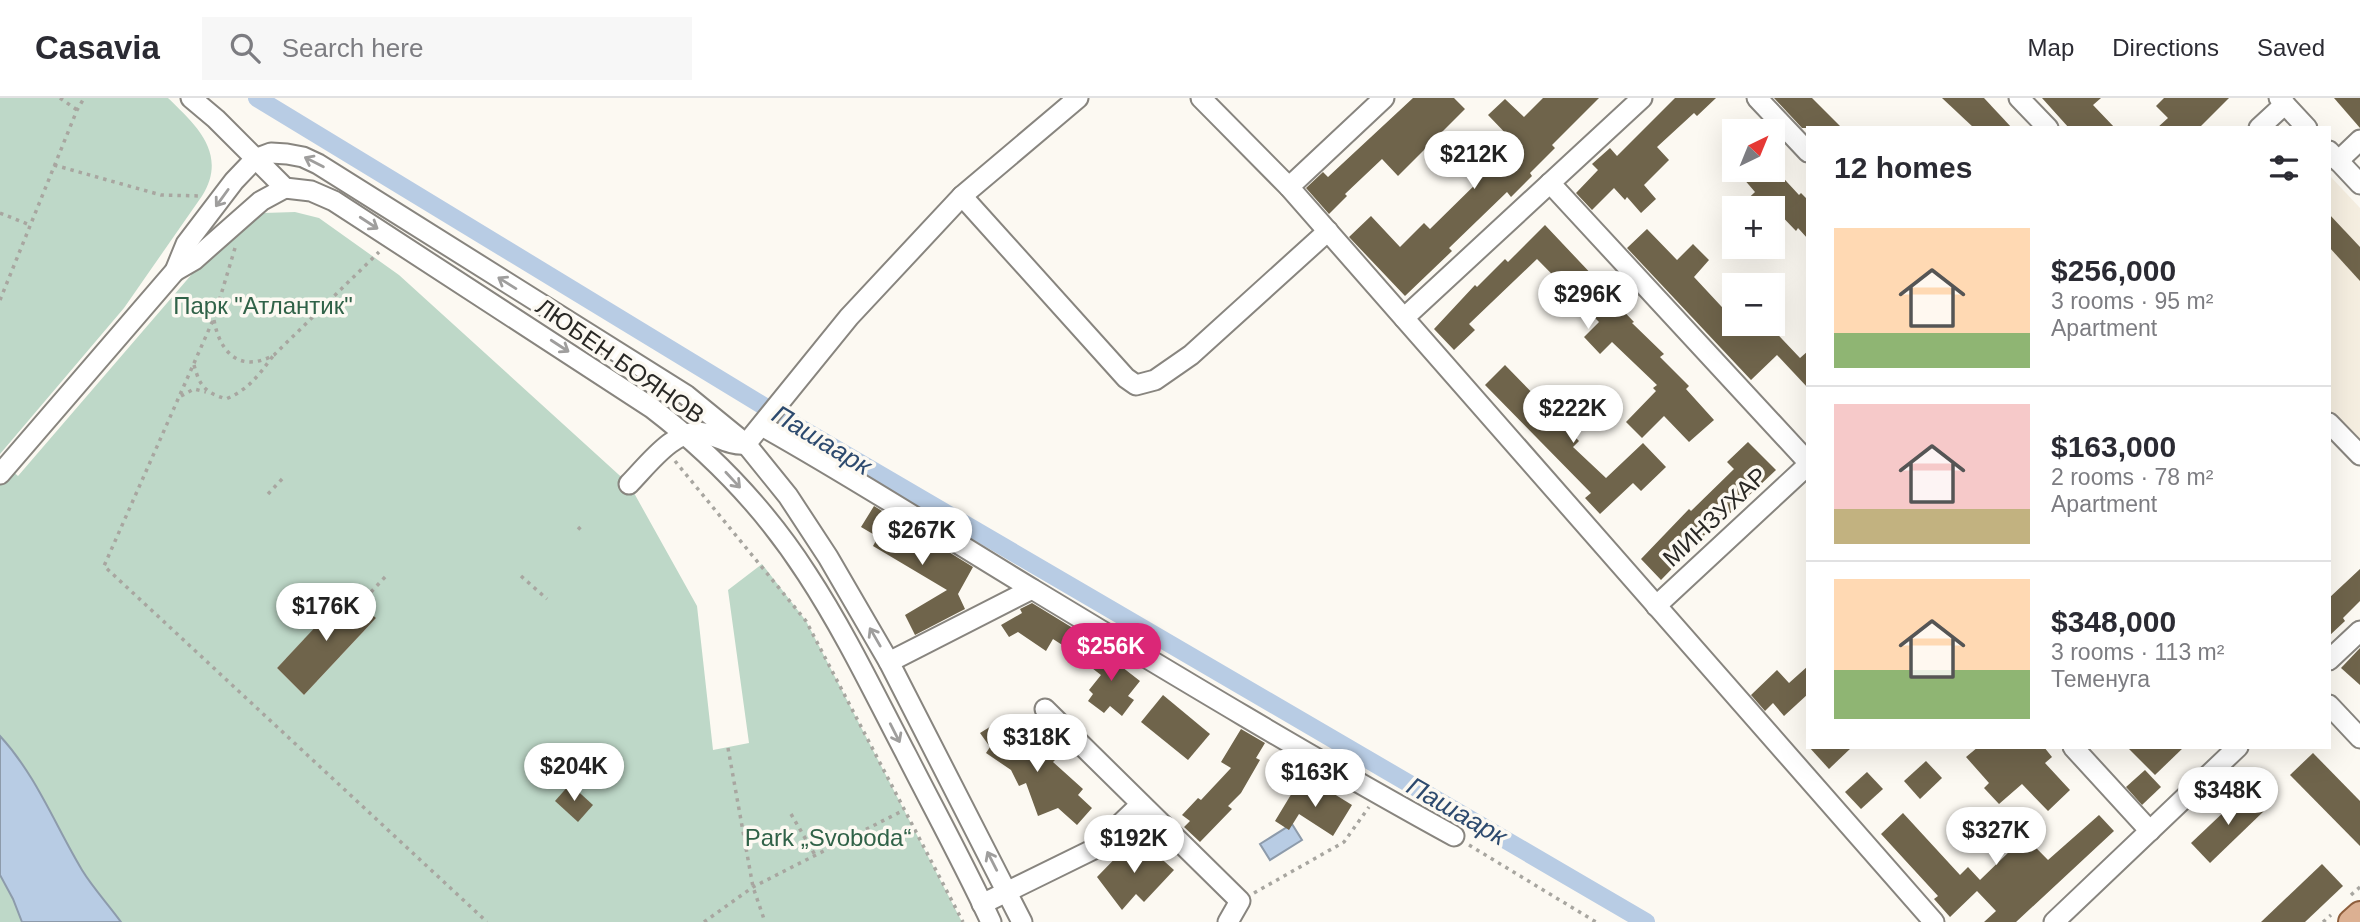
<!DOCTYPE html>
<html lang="en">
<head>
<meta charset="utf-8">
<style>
  body { margin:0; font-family:Helvetica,sans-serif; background:#f7f7f7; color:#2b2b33; height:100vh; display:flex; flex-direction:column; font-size:26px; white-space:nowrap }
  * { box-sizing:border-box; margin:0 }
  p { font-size:23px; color:#7c7c81 }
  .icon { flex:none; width:38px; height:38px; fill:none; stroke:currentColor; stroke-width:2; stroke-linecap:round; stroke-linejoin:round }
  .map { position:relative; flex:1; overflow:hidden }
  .sheet { position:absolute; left:1806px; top:28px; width:525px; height:623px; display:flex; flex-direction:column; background:#fff; border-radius:0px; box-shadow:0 7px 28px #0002 }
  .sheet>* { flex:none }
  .needle { width:46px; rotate:43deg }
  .tools { position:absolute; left:1722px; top:21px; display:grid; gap:14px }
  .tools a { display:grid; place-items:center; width:63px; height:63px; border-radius:0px; background:#fff; box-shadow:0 7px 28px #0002; font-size:35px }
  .price { position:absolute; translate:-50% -60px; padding:0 16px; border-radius:24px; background:#fff; color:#222; font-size:23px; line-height:46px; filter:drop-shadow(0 2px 4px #0008) }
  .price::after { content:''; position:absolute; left:50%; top:42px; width:21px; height:16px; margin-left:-10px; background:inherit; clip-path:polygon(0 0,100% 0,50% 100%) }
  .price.selected { background:#db2777; color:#fff }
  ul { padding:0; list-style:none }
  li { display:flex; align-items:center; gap:21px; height:175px; padding:0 28px }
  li+li { border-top:2px solid #e1e1e2 }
  li span { display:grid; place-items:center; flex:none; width:196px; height:140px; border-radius:0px; color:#555 }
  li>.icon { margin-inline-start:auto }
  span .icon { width:84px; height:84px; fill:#fffc; stroke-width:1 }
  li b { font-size:30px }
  h2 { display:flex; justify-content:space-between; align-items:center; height:84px; padding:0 28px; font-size:30px }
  header { display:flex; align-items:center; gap:42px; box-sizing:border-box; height:98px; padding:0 35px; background:#fff; border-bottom:2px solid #e1e1e2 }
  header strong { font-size:33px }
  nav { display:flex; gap:38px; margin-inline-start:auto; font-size:24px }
  .search { width:490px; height:63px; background:#f7f7f7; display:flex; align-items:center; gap:18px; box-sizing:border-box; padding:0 24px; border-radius:0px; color:#7c7c81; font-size:26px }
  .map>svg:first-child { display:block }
</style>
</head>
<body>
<header>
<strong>Casavia</strong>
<div class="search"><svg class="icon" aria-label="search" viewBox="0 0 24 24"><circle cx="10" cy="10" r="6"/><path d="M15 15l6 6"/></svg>Search here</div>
<nav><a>Map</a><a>Directions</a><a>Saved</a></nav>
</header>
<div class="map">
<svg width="2360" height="824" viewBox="0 0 2360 824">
  <rect width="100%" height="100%" fill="#fcf9f2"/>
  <polygon fill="#f5eee0" points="2329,77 2360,110 2360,343 2329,311"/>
  <g fill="#bed8c8" fill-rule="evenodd">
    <path d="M0,0H168C197,28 228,56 202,98L124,210L0,356Z"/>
    <path d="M295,114L319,120L399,177L629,386L697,508L713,652L749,645L728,492L762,466L806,523L962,824H121C108,806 93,790 82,772C55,727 36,677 0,638V362L18,378L198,169L242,127L263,115ZM348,495L376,520L304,597L277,570Z"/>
    <polygon points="0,777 13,801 22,824 0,824"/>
  </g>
  <g fill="#b8cce4" stroke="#8d9bab" stroke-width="2">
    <path d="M0,638C36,677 55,727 82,772C93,790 108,806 121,824H22L13,801L0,777Z"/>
    <polygon points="1292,726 1302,742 1270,762 1260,746"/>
  </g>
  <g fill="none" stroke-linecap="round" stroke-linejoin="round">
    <polyline stroke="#b8cce4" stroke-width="18" points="257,0 795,327 1646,824"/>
  </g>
  <g fill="#6f644b">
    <polygon points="1413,0 1454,0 1465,11 1398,78 1382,61 1345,96 1347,98 1329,116 1306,90 1323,74 1328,79"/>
    <polygon points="1543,0 1599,0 1552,47 1555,50 1530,75 1532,78 1511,99 1507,94 1449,150 1452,153 1405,198 1349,139 1371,118 1400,149 1424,125 1430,131 1488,74 1484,70 1512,42 1488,17 1505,1 1524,19"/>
    <polygon points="1675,0 1716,0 1697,18 1694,15 1657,49 1669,62 1644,87 1656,101 1641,115 1627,99 1625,102 1614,90 1592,112 1576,95 1598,72 1592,66 1610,50 1617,58"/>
    <polygon points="1774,0 1812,0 1842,30 1802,30"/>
    <polygon points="1942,0 1984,0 2012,30 1974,30"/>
    <polygon points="2042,0 2101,0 2093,7 2115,30 2069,30"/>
    <polygon points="2164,0 2229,0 2199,30 2157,30 2168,20 2156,8"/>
    <polygon points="2334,0 2360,0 2360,30"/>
    <polygon points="1736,72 1776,72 1799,97 1801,95 1808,102 1808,141 1798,130 1796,133 1774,110 1738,110 1755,94"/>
    <polygon points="2329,116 2360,149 2360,183 2329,149"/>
    <polygon points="1545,127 1613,199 1611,200 1634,224 1632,225 1664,256 1660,259 1689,288 1686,291 1714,322 1689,344 1664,318 1642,340 1626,324 1656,293 1653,290 1657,287 1612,244 1600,256 1584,239 1599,224 1537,161 1469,226 1475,232 1454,252 1434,231 1475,187 1477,189 1505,161 1508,164"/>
    <polygon points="1647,131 1677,162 1693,146 1709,162 1694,179 1734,222 1734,226 1768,226 1800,260 1808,253 1808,290 1777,257 1751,282 1627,150"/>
    <polygon points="1505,267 1579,343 1573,349 1606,380 1643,345 1666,369 1641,393 1633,385 1600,416 1585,400 1591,395 1485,287"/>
    <polygon points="1748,344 1776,372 1726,419 1724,417 1661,482 1641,461 1689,411 1691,413 1734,371 1727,364"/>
    <polygon points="874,408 973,469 958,496 965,511 915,537 905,517 947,492 873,448 878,439 861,429"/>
    <polygon points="2360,471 2360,503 2343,520 2345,523 2329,538 2329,500"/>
    <polygon points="348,494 376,520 304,597 277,570"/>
    <polygon points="1032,505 1081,535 1070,552 1053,541 1046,553 1018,534 1009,539 1001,527 1022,515 1020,511"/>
    <polygon points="1102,548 1118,557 1113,562 1140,583 1128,598 1134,602 1122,618 1110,608 1104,615 1088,603 1093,596 1089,592 1101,577 1088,567"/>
    <polygon points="2360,550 2360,587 2341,570"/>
    <polygon points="1808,568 1808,596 1784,618 1773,605 1765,613 1751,597 1777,572 1789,585"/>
    <polygon points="1163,597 1210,636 1188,662 1141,624"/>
    <polygon points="1001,622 1013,640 1032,649 1038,642 1057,660 1053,664 1083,691 1078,697 1092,710 1077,727 1058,710 1038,718 1026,685 1019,688 1011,672 986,655 990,649 980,635"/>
    <polygon points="1241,631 1265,645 1256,660 1260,662 1241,695 1228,708 1232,711 1200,744 1184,729 1190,723 1182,717 1198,700 1201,702 1231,670 1221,664"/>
    <polygon points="1809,649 1852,649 1829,671"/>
    <polygon points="1978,649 2044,649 2052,659 2045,665 2070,692 2048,713 2022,686 1999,706 1984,690 1989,685 1966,659"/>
    <polygon points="2127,649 2184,649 2155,677"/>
    <polygon points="2313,655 2360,703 2360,748 2290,677"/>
    <polygon points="1926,663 1942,680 1920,701 1904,683"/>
    <polygon points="2145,672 2161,689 2142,707 2126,689"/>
    <polygon points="1867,674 1883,691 1861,711 1845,694"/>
    <polygon points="1298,685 1313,694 1318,686 1352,707 1333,738 1299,716 1289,732 1275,723"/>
    <polygon points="570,686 593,707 578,724 555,703"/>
    <polygon points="2247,692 2265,712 2210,765 2191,745"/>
    <polygon points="2001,714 2048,762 2099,717 2114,733 2016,824 1984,824 1996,813 1977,793 1950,819 1934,801 1938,798 1881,736 1903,715 1960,777 1968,769 1980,782 2012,751 1988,727"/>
    <polygon points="1131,744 1140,753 1146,747 1174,772 1144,804 1136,796 1122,812 1097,779"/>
    <polygon points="2322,766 2343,788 2305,824 2261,824"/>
  </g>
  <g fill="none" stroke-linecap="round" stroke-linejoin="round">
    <g stroke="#88857f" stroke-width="23">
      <g id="minor">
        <path d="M191,0L216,21L285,90L311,93L334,103L652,310C712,356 766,412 807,476C845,534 875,597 907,658C935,713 965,768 991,824"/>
        <polyline points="1201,0 1289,89 1934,824"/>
        <polyline points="1757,0 1808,54"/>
        <polyline points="2019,0 2048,30"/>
        <polyline points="2279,0 2307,30"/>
        <polyline points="2259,30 2285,6"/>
        <polyline points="2329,53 2360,86"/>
        <polyline points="2338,63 2360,42"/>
        <polyline points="1550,85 1808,364"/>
        <polyline points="1289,89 1384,0"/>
        <polyline points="962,98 1126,280 1136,287 1155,282 1191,257 1328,133"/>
        <polyline points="175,173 194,162 261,103 285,90"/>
        <polyline points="1404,220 1642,0"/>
        <polyline points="2329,325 2360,357"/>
        <path d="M762,328C855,380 943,437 1034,492C1173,576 1312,660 1454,738"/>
        <polyline points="0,376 175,173 186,146 234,83 255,61 271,55 287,56 303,59 318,66 686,297 746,346 788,398 828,459 889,564 1022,824"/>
        <path d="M629,386C647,368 676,328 704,335C718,339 732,348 746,346L849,219L962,98L1078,0"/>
        <polyline points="1656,508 1808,367"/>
        <polyline points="2329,562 2360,533"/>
        <polyline points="889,564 1032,491"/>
        <polyline points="2329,607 2360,640"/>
        <polyline points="1045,611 1240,803 1228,824"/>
        <polyline points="2073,649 2150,733"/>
        <polyline points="982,806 1094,751 1141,706"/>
        <polyline points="2054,824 2238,649"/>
      </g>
    </g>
    <g stroke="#8e5e3c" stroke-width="28">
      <polyline id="major" points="2351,824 2360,816"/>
    </g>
    <g stroke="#a8a6a0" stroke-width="3.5" stroke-dasharray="3.5 5" stroke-linecap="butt">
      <polyline points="60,0 77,12"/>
      <polyline points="54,67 161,97 202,98"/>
      <polyline points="0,115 30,127"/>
      <polyline points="235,150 214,220 104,468 487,824"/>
      <polyline points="0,202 77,12 84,0"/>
      <path d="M214,222C220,256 241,275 274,257L379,154"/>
      <path d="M194,267C200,289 205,294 226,301C249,291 258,278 273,258"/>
      <polyline points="181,298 194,291 206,294"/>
      <polyline points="675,363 806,523 963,824"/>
      <polyline points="268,396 284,379"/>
      <polyline points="578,429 583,434"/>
      <polyline points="521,478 547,501"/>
      <polyline points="371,494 387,477"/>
      <polyline points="728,650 753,789 765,824"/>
      <polyline points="791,716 815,757"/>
      <polyline points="1469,747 1596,824"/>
      <polyline points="1254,795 1344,744 1369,709"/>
      <polyline points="2351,797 2360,789"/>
      <polyline points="704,824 753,789 904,712"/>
      <polyline points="2323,824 2331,817"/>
    </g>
    <use href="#minor" stroke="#fff" stroke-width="19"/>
    <use href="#major" stroke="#dcb092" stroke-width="24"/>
  </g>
  <defs><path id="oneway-shaft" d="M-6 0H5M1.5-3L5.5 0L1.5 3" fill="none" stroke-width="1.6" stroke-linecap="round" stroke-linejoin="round" transform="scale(1.75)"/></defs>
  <g stroke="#9f9e9d">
    <use href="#oneway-shaft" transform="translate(314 64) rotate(-153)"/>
    <use href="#oneway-shaft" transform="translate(222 100) rotate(126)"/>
    <use href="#oneway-shaft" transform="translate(369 125) rotate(33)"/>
    <use href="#oneway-shaft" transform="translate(507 185) rotate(-148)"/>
    <use href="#oneway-shaft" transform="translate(560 248) rotate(33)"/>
    <use href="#oneway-shaft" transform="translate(733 382) rotate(47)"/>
    <use href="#oneway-shaft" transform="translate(875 539) rotate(-120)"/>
    <use href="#oneway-shaft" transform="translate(895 635) rotate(63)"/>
    <use href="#oneway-shaft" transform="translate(992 763) rotate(-117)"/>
  </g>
  <g text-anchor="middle" stroke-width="7" stroke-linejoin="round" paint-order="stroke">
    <g font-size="24" fill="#306248" stroke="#fcf9f2">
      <text x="263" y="216">Парк "Атлантик"</text>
      <text x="828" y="748">Park „Svoboda“</text>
    </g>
    <g font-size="24" fill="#292825" stroke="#fcf9f2">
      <text transform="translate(620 263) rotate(35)" y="8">ЛЮБЕН БОЯНОВ</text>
      <text transform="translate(1715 419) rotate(-43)" y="8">МИНЗУХАР</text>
    </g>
    <g font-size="26" font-style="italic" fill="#2d4a6e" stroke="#fcf9f2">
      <text transform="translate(822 342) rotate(31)" y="9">Пашаарк</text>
      <text transform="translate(1457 713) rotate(30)" y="9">Пашаарк</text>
    </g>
  </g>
</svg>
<div class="tools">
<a><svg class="needle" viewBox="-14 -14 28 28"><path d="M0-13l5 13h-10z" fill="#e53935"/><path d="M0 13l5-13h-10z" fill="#7c7c81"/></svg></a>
<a>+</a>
<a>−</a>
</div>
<b class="price" style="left:1474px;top:93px">$212K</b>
<b class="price" style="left:1588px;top:233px">$296K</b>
<b class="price" style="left:1573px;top:347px">$222K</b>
<b class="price" style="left:922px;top:469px">$267K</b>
<b class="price" style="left:326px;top:545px">$176K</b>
<b class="price selected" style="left:1111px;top:585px">$256K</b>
<b class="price" style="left:1037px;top:676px">$318K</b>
<b class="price" style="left:574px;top:705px">$204K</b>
<b class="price" style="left:1315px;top:711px">$163K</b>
<b class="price" style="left:2228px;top:729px">$348K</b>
<b class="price" style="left:1996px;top:769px">$327K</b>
<b class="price" style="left:1134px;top:777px">$192K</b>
<section class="sheet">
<h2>12 homes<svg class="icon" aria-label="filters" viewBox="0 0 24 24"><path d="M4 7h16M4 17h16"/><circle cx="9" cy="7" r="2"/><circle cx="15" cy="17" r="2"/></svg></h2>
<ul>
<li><span style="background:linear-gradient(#ffd9b3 75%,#8fb573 0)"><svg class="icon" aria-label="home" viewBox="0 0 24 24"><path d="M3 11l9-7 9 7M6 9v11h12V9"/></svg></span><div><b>$256,000</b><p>3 rooms · 95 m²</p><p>Apartment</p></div></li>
<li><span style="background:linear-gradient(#f6c9c9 75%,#c2b280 0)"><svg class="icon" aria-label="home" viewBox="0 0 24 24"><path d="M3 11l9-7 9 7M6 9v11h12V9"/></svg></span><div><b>$163,000</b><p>2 rooms · 78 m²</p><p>Apartment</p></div></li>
<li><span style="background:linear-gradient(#ffd9b3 65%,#8fb573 0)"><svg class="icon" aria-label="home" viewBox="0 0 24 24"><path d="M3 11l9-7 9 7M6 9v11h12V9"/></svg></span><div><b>$348,000</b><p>3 rooms · 113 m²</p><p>Теменуга</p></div></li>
</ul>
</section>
</div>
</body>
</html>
